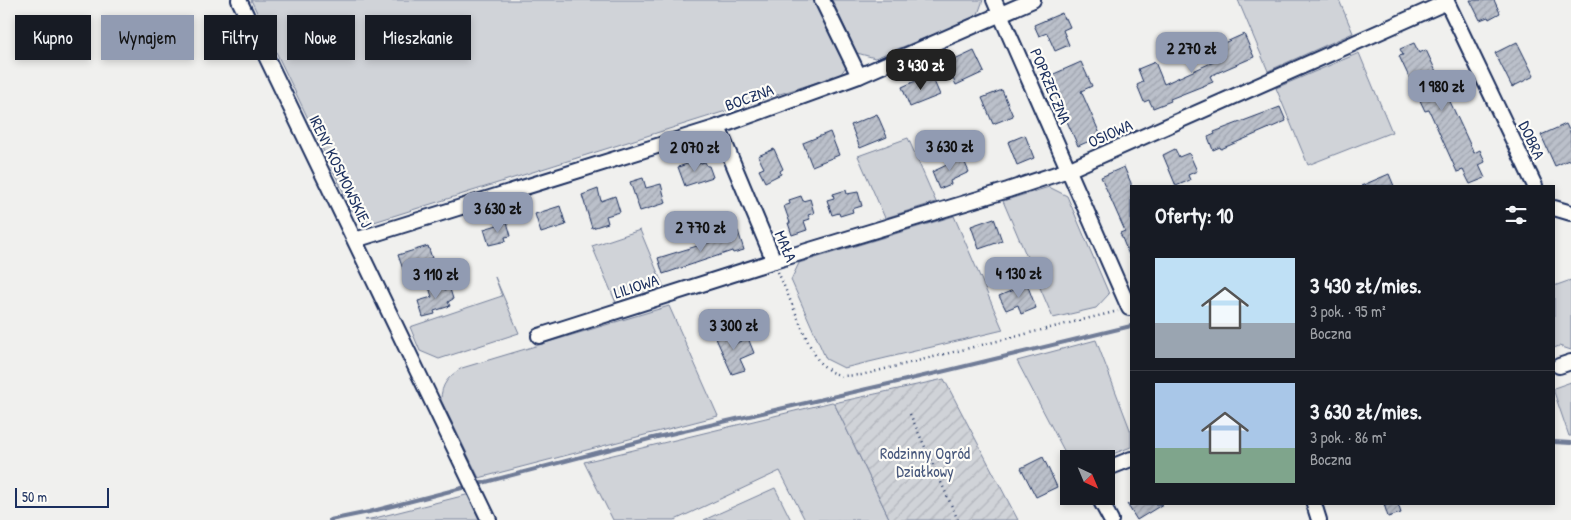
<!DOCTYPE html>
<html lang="pl">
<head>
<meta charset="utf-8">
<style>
  body { margin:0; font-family:"Patrick Hand",sans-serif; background:#20242c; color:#f1f3f6; height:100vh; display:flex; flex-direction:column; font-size:19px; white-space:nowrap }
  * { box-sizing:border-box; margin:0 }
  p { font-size:16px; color:#9ea1a6 }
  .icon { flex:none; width:28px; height:28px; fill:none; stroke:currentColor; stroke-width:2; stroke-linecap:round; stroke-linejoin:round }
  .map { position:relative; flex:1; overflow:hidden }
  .side { position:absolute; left:1130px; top:185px; width:425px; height:320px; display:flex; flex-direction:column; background:#171b24; border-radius:0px; box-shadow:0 2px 8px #0003 }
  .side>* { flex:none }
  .banner { position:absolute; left:15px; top:15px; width:475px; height:45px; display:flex; gap:10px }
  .needle { width:32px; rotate:136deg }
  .controls { position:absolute; left:1060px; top:450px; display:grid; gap:10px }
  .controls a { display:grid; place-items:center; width:55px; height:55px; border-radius:0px; background:#171b24; box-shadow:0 2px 8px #0003; font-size:25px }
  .scale { position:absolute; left:15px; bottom:12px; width:94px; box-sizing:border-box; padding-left:5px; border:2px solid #1b2f5e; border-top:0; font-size:14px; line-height:18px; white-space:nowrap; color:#1b2f5e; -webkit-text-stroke:4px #fdfcf7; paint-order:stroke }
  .price { position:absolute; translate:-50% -42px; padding:0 11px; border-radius:10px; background:#919bb2; color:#111; font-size:16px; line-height:32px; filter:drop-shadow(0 1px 2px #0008) }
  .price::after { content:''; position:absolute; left:50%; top:30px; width:15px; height:11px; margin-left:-8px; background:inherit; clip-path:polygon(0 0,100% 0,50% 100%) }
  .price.on { background:#222; color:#fff }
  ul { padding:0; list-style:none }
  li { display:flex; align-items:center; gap:15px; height:125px; padding:0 25px }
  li+li { border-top:1px solid #363941 }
  li span { display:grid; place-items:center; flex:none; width:140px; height:100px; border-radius:0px; color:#555 }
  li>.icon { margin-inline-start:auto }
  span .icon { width:60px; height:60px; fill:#fffc; stroke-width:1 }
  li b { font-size:21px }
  h2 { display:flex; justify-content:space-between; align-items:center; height:60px; padding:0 25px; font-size:21px }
  .tag { padding:0 18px; border-radius:0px; background:#171b24; box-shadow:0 2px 8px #0003; font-size:18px; line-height:45px }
  .tag.on { background:#919bb2; color:#111 }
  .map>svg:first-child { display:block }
</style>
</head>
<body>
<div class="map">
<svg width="1571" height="520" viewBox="0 0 1571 520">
  <defs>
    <pattern id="garden-furrows" width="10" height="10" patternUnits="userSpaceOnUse" patternTransform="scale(1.25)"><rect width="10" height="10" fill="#d0d3d8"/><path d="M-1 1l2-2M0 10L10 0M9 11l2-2" fill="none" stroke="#b2b5bc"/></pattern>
    <pattern id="building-hatch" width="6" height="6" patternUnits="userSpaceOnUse" patternTransform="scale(1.25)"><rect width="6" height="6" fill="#bbc0ca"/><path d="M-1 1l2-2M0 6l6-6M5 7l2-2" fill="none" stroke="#a0a5b0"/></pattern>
  </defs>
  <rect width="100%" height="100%" fill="#f0f0ee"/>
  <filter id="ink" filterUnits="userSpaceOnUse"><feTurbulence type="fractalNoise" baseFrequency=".02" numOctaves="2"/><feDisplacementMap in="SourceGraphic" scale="10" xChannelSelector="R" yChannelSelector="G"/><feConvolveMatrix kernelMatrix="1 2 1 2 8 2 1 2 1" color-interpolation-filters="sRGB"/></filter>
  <g filter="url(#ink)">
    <g fill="#d0d3d8" stroke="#76819b">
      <polygon points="251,0 816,0 845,61 846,67 840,75 371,223 363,221 353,212"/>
      <polygon points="832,0 983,0 977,17 875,58 857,53"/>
      <polygon points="1238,0 1339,0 1353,33 1268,71"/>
      <polygon points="1359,53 1392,132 1308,165 1276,88"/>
      <polygon points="908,138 936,202 885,218 858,156"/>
      <polygon points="1049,187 1067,196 1109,294 1096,308 1053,318 1003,201"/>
      <polygon points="954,216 1003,330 844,368 826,359 791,280 799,263"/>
      <polygon points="640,230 664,288 616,303 592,246"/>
      <polygon points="495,277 519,333 439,359 420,351 410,327 502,296"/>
      <polygon points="1571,280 1571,350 1559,346 1554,348 1554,286"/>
      <path d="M669,306L718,416L479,478L441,400C441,384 449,376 462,368Z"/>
      <polygon points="1096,340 1131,432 1131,447 1100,459 1069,459 1069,460 1017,361"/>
      <polygon points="1571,382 1571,436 1569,436 1554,392 1554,388"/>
      <polygon points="832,402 834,403 890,520 805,520 780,471 675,520 613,520 584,462"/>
      <polygon points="775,488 791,520 704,520"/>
      <polygon points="470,494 482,520 365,520 375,518"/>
    </g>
    <polygon fill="url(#garden-furrows)" stroke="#76819b" points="944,379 1018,520 890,520 834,403"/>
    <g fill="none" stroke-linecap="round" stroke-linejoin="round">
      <g stroke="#6f7b97" stroke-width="4">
        <polyline points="1554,442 1571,443"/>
        <polyline points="482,483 653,438 941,372 1131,326"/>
        <polyline points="330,520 369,512 462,488"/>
      </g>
    </g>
    <g fill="url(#building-hatch)" stroke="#1b2f5e">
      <polygon points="1470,0 1494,0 1500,13 1489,19 1488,17 1480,20"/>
      <polygon points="1062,13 1064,19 1066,18 1070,27 1063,30 1069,45 1055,51 1047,33 1039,36 1034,25"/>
      <polygon points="1244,34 1254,57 1210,76 1213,82 1170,99 1171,101 1153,108 1149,100 1144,102 1137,85 1143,82 1138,69 1155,62 1164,84 1220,59 1215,47"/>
      <polygon points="1517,42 1534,76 1512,87 1495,53"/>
      <polygon points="1414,43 1419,53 1426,50 1474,153 1480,150 1485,162 1479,165 1485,178 1470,184 1463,170 1457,172 1429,110 1425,111 1399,56 1403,55 1400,49"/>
      <polygon points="974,51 984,72 956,85 946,64"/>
      <polygon points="1081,62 1092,86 1081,91 1101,136 1078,146 1047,77"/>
      <polygon points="931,74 940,95 910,107 902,87"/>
      <polygon points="1002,90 1013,116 993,124 982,98"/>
      <polygon points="1280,107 1286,121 1221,149 1220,147 1213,150 1208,137 1215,134 1214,132"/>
      <polygon points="877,114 887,137 860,148 851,125"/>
      <polygon points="1566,124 1571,134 1571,159 1555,166 1541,135"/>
      <polygon points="830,132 839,155 812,166 803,143"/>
      <polygon points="1025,135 1034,158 1017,165 1008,142"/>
      <polygon points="774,149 783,169 780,171 781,174 765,182 759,170 764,168 758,156"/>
      <polygon points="1175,149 1179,157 1189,153 1197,171 1188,175 1190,180 1176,186 1163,155"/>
      <polygon points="962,156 969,172 950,181 951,184 939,189 932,172 953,162 952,160"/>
      <polygon points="705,162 707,166 709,166 713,177 685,186 678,167 690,163 691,166"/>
      <polygon points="1124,167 1131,183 1131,260 1120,233 1125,231 1101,177"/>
      <polygon points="1389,174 1394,186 1361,186"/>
      <polygon points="643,178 646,188 661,184 666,203 640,211 630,182"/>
      <polygon points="598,189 601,201 615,196 620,212 606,216 608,223 592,228 582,195"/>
      <polygon points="846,190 847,194 858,192 862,206 852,209 853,212 840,216 839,213 832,215 827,200 834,198 833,194"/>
      <polygon points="801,196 803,201 810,199 814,213 808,215 810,219 804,221 807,230 792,235 788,223 790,223 784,206 790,204 789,200"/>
      <polygon points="560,206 566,225 541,233 535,214"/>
      <polygon points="994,218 1002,241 979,249 971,226"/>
      <polygon points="507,222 511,236 505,237 506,241 489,245 484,229"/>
      <polygon points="738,231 744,250 733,253 732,251 663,274 658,258 723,238 722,236"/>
      <polygon points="428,246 432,258 427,260 428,264 404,272 398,255"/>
      <polygon points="443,283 445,290 450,289 453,299 448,302 450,306 434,311 435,314 423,317 418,301 432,297 429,287"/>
      <polygon points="1027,284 1036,308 1021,314 1018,305 1006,310 999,296"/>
      <polygon points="727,330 734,344 748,338 754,353 740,359 745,370 732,374 714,334"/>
      <polygon points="1043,457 1057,487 1036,497 1021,468"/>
      <polygon points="1127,504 1163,504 1137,520"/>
      <polygon points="1384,504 1398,504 1401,513 1388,517"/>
    </g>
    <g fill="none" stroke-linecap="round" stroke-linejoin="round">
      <g stroke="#1b2f5e" stroke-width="18">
        <g id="minor">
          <polyline points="239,0 489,520"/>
          <polyline points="822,0 859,76"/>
          <polyline points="994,0 1129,308 1131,308"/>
          <polyline points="1446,0 1535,186"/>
          <polyline points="718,127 774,261"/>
          <polyline points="1554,208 1571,213"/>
          <polyline points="355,240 718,127 859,76 1033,0"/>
          <polyline points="539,336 774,261 1008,190 1068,170 1447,2"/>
          <polyline points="1559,366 1571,362"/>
          <polyline points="1106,469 1131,459"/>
          <polyline points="1098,496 1111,520"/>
          <polyline points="1314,504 1319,520"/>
        </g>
      </g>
      <g stroke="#1b2f5e" stroke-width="2.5" stroke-dasharray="1 4" stroke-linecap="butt">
        <polyline points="778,272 809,344 819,362 831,372 842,376 861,375 1118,311"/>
        <polyline points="910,414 958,520"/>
      </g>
      <use href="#minor" stroke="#fdfcf7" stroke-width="14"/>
    </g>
  </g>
  <g text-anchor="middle" stroke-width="4.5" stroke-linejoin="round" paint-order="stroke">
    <g font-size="16" fill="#1b2f5e" stroke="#fdfcf7">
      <text transform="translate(1051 86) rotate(67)" y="6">POPRZECZNA</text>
      <text transform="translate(749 97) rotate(-20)" y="6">BOCZNA</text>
      <text transform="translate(1110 133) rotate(-24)" y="6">OSIOWA</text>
      <text transform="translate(1532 140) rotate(65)" y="6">DOBRA</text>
      <text transform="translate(341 171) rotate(64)" y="6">IRENY KOSMOWSKIEJ</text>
      <text transform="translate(786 246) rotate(67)" y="6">MAŁA</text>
      <text transform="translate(636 286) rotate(-18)" y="6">LILIOWA</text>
    </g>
    <g font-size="16" fill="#48587c" stroke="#fdfcf7">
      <text x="925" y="459">Rodzinny Ogród<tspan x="925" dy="18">Działkowy</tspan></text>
    </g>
  </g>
</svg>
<div class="controls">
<a><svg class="needle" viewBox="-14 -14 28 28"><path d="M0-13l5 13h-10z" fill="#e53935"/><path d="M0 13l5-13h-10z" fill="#9ea1a6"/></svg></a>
</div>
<div class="scale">50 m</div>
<b class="price" style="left:1192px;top:74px">2 270 zł</b>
<b class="price on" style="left:921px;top:91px">3 430 zł</b>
<b class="price" style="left:1442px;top:112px">1 980 zł</b>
<b class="price" style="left:950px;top:172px">3 630 zł</b>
<b class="price" style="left:695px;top:173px">2 070 zł</b>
<b class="price" style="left:498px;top:234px">3 630 zł</b>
<b class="price" style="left:701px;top:253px">2 770 zł</b>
<b class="price" style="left:1019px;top:299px">4 130 zł</b>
<b class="price" style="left:436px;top:300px">3 110 zł</b>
<b class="price" style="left:734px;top:351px">3 300 zł</b>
<div class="banner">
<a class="tag">Kupno</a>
<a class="tag on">Wynajem</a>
<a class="tag">Filtry</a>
<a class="tag">Nowe</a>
<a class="tag">Mieszkanie</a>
</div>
<section class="side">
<h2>Oferty: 10<svg class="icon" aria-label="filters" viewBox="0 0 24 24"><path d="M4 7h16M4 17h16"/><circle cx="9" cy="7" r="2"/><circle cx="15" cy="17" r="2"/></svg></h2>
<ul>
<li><span style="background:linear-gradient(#bfe0f5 65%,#9aa5b1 0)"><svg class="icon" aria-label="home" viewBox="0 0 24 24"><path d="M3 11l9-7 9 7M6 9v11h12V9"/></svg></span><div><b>3 430 zł/mies.</b><p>3 pok. · 95 m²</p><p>Boczna</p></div></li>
<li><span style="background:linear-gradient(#a9c7e8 65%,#7fa58c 0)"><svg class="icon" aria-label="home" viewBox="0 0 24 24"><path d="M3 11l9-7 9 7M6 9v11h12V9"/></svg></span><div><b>3 630 zł/mies.</b><p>3 pok. · 86 m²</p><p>Boczna</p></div></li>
</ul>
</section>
</div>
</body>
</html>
